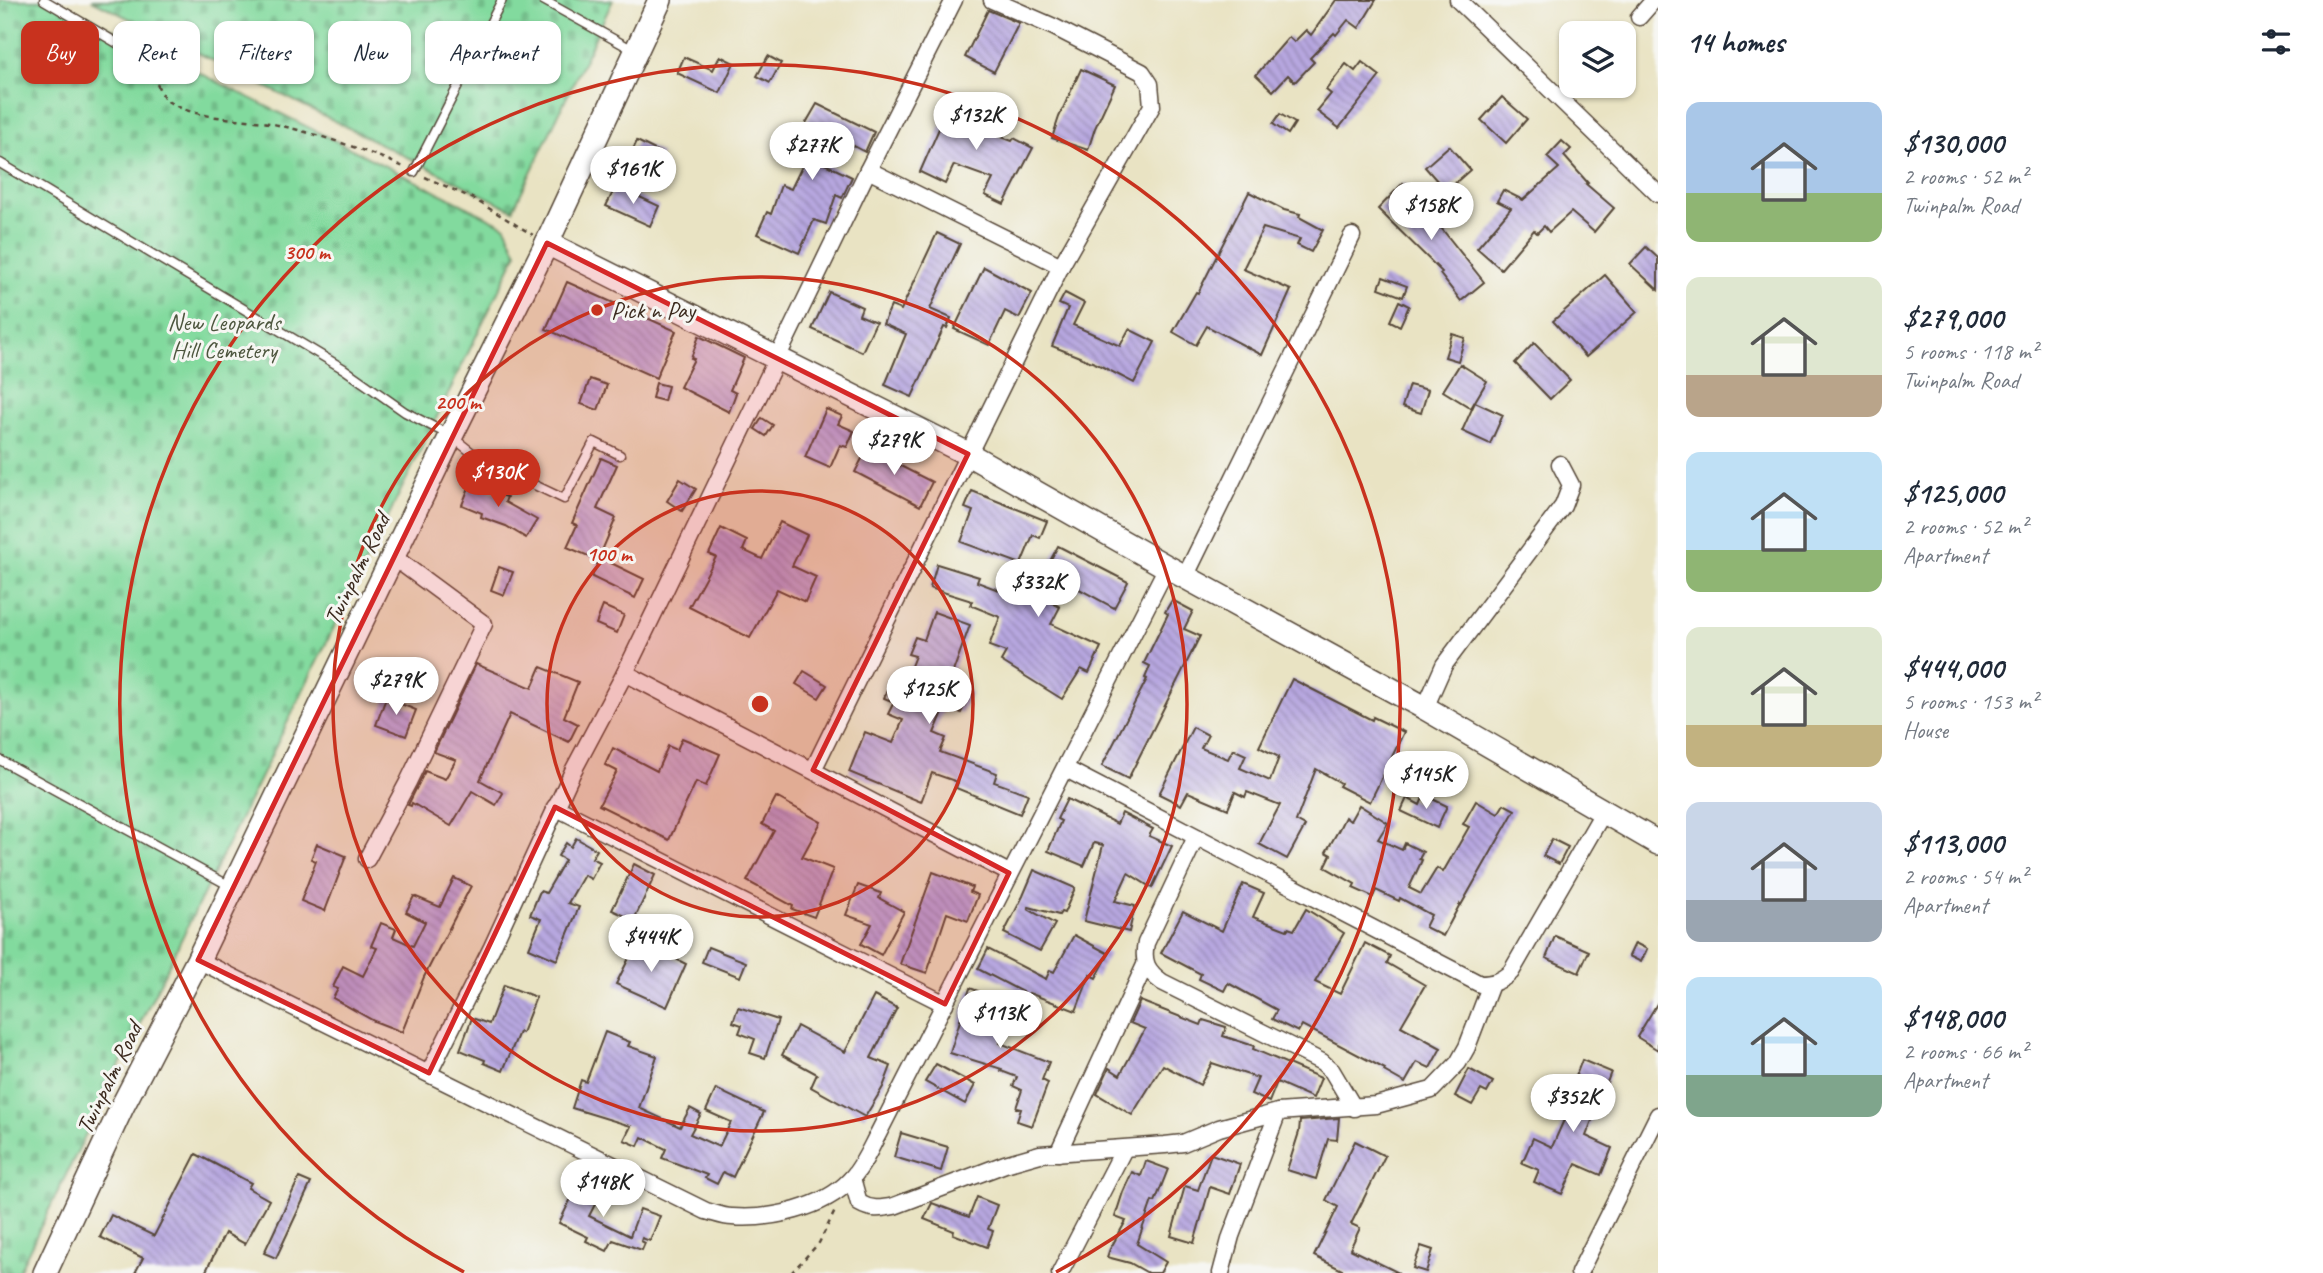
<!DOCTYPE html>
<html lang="en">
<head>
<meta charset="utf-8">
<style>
  body { margin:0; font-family:Caveat,sans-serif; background:#f2f2f3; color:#1f2937; height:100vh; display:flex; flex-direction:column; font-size:26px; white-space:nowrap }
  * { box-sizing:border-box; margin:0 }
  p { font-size:23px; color:#747a83 }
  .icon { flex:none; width:38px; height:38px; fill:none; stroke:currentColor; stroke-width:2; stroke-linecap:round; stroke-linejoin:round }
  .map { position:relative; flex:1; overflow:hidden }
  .panel { display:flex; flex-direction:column; background:#fff; width:665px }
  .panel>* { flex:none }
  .hud { position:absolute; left:21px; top:21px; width:665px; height:63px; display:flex; gap:14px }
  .tools { position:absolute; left:1559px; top:21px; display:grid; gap:14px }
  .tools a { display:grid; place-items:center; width:77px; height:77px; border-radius:14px; background:#fff; box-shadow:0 2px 5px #0004; font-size:35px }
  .price { position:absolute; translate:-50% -60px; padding:0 16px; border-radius:24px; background:#fff; color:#222; font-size:23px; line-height:46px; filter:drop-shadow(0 2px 4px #0008) }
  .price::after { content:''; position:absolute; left:50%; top:42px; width:21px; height:16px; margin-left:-10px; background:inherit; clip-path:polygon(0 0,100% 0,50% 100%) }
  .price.selected { background:#c8321e; color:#fff }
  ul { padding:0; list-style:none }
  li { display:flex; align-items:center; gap:21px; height:175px; padding:0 28px }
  li span { display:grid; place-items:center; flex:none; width:196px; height:140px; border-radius:14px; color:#555 }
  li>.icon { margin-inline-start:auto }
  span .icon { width:84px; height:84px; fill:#fffc; stroke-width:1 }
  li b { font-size:30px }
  h2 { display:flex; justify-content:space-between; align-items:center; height:84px; padding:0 28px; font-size:30px }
  .pill { padding:0 24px; border-radius:14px; background:#fff; box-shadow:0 2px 5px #0004; font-size:24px; line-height:63px }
  .pill.selected { background:#c8321e; color:#fff }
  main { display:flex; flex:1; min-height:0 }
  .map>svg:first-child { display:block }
</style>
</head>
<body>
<main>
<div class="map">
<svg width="1658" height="1273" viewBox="0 0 1658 1273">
  <defs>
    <pattern id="cemetery-stones" width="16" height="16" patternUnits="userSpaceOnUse" patternTransform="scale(1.75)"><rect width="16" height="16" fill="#82da9e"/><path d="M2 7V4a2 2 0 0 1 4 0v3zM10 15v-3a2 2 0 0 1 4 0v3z" fill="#71bb88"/></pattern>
    <pattern id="building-back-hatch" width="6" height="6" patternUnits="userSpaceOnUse" patternTransform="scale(1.75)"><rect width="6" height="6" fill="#b7a7e0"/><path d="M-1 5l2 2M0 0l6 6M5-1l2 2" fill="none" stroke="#9688b5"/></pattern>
  </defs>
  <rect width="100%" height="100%" fill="#f6f6f2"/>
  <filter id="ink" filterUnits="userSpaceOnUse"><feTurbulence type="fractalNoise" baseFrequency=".0143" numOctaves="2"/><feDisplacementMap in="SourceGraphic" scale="14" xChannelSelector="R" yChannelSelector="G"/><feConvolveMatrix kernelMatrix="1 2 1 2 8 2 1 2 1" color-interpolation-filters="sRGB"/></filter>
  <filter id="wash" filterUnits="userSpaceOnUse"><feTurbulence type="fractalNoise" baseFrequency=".00686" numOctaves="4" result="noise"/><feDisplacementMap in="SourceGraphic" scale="28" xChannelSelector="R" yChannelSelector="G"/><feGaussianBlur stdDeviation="1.57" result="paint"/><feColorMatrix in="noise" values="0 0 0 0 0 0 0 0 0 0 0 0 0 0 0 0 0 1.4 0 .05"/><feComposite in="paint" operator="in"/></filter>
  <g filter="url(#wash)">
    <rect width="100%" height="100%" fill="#e9e3c3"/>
    <g fill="url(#cemetery-stones)" stroke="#5e825e" stroke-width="2">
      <polygon points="0,0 54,0 505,226 517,253 18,1273 0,1273"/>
      <polygon points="92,0 613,0 513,210"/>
    </g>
    <g id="blocks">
      <g fill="url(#building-back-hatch)">
        <polygon points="1336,0 1376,0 1359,28 1348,20 1336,35 1334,33 1310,58 1314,62 1295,82 1288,75 1273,91 1256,75 1289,37 1294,42 1306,30 1311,35"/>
        <polygon points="988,10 1019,23 994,72 965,57"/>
        <polygon points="720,56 734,63 720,93 677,73 684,57 713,70"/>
        <polygon points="768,56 781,63 770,83 757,76"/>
        <polygon points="1362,62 1380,76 1339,128 1317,111 1331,94 1326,90 1346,64 1355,71"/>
        <polygon points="1081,69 1115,85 1095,128 1088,150 1052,138 1059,117"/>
        <polygon points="1502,97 1527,119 1506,143 1481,120"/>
        <polygon points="956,98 981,109 973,126 1012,141 1014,138 1033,148 1004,204 985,195 993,179 954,165 945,184 920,172 941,124 944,126"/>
        <polygon points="817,104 874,132 865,152 824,130 815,159 812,158 852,177 842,198 836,195 826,224 814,220 799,253 757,234 767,212 771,214 781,185 791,189 807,156 797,153 806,123"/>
        <polygon points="1280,114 1295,123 1288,134 1273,124"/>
        <polygon points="637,141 661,153 648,178 625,166"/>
        <polygon points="1562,141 1571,149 1564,156 1588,183 1586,184 1614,208 1594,232 1571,212 1549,232 1544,226 1537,233 1534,230 1501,269 1477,248 1511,208 1497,201 1503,190 1523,200 1559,168 1547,157"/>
        <polygon points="1449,146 1470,170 1446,191 1425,167"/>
        <polygon points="1403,183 1424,204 1415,214 1432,231 1438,224 1484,282 1461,301 1440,274 1442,272 1378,209"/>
        <polygon points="616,186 659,206 650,226 606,206"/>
        <polygon points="1249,192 1284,210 1300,214 1299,217 1323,230 1311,252 1297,245 1300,239 1263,228 1243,269 1291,290 1262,355 1207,326 1196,345 1173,332 1196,292 1198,293"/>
        <polygon points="937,233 960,244 930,309 951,318 947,328 944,327 912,397 885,385 906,334 883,324 891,306 901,310"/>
        <polygon points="1646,247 1658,258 1658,290 1630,264"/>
        <polygon points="984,267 1032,293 1019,318 1005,311 989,345 954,329"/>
        <polygon points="1605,275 1637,312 1586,357 1553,321"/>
        <polygon points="1383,277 1407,286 1403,297 1379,288"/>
        <polygon points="567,282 676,331 656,378 546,329"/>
        <polygon points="829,292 862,307 859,315 876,322 862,352 812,329"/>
        <polygon points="1065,293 1084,303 1073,325 1120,346 1129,329 1155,342 1134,383 1097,364 1052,346 1068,308 1059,304"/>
        <polygon points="1399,301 1409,306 1400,326 1390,321"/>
        <polygon points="1452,334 1465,338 1458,361 1445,357"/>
        <polygon points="699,336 744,358 730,390 736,393 729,412 680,387 694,359 691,358"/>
        <polygon points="1534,343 1570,380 1550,399 1515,363"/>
        <polygon points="1460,364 1487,381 1471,408 1443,391"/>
        <polygon points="590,379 607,385 598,410 581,404"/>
        <polygon points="656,383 668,386 664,401 652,398"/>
        <polygon points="1409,385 1428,390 1421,413 1402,407"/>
        <polygon points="1475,402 1503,415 1490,444 1462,431"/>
        <polygon points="826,409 842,416 838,424 854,431 847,447 840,445 830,468 805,457"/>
        <polygon points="762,418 773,425 766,436 755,429"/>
        <polygon points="867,449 932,482 920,506 855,472"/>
        <polygon points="601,458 617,465 597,509 616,518 598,560 567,547 577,525 572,523"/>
        <polygon points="680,479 696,489 682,511 667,501"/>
        <polygon points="472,480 491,488 489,491 507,497 505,502 537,520 526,538 506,526 481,517 482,513 462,505"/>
        <polygon points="972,491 1047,521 1040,538 1033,535 1021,564 961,542 973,511 965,508"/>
        <polygon points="780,522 807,535 792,566 816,577 805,602 777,589 750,638 689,607 716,557 709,554 721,528 747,541 743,550 762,559"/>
        <polygon points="1058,546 1128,582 1114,608 1061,579 1049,601 1060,607 1051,624 1101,647 1089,673 1081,669 1062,699 1001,661 1006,652 989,646 1000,617 970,605 972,601 930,588 937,564 979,577 977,582 1025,600 1033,585 1036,587"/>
        <polygon points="602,552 614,556 611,563 644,579 635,598 592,577"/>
        <polygon points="499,567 513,572 504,595 491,590"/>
        <polygon points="1172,600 1193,611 1184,629 1200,636 1128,779 1102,766 1147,679 1145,678 1150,666 1144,663 1168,614 1165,612"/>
        <polygon points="603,606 624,615 617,633 596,624"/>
        <polygon points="934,612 970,625 950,680 971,693 961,713 946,705 934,733 946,738 940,752 997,773 994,782 1028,794 1020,814 956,788 958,782 932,773 921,802 849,772 865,732 893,743 903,720 888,714 894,702 884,698 891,681 903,686 915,656 908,654 915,637 924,640"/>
        <polygon points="376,661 397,672 385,694 364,682"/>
        <polygon points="476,664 532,688 541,667 578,682 564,717 578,724 569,742 510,714 480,780 503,793 496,805 472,791 451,826 412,803 411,806 408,805 425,771 445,779 456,760 434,752"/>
        <polygon points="804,671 827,685 819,698 796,684"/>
        <polygon points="1292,679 1372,720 1373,717 1404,732 1370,802 1339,786 1341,783 1316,769 1296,821 1305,826 1287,859 1259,844 1280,805 1247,792 1245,797 1235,792 1228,809 1188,792 1181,805 1159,794 1193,727 1208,735 1201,748 1228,759 1233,749 1246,755 1240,768 1270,781 1279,757 1259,747"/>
        <polygon points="386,698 416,710 406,736 376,725"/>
        <polygon points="682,738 720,754 706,786 696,782 669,840 599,805 617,771 605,765 613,748 657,771 668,746 677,750"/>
        <polygon points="1424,795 1447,806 1437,828 1401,811 1407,798 1420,805"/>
        <polygon points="776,797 821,822 802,857 833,869 814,917 792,909 793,906 747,881 774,831 762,824"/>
        <polygon points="1067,799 1117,824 1122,813 1153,829 1149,836 1172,846 1152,888 1128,873 1115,901 1135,906 1129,932 1084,921 1103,845 1094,843 1084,866 1048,851 1061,821 1057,819"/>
        <polygon points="1476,801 1498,814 1504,804 1515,810 1461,905 1460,904 1443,936 1425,927 1431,915 1400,898 1399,901 1376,890 1373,897 1353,888 1355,884 1325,867 1331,855 1326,852 1338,831 1345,817 1350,821 1359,805 1388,823 1378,839 1402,850 1405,843 1423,852 1419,859 1422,860 1409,888 1421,894 1437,868 1443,872 1469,827 1463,824"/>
        <polygon points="576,838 597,850 592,858 600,862 591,879 584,875 568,903 579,907 557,960 529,948 541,919 530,915 540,891 546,893 565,860 558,856 566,843 571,847"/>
        <polygon points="1552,839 1568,847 1559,864 1543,856"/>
        <polygon points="317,844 346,856 325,911 301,901 316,861 311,859"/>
        <polygon points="634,864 655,875 634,920 612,910"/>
        <polygon points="1034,870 1075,888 1064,913 1061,912 1059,915 1029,907 1028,909 1055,924 1040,951 1004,933 1023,896"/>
        <polygon points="933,872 972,887 970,892 978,895 968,921 947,913 927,973 900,964"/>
        <polygon points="454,878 471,886 424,977 402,1032 374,1021 333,998 338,989 333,987 343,966 363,976 377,948 371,946 381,923 396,929 393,937 413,946 425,922 406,912 414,896 440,907"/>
        <polygon points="1243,884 1264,893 1253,917 1287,930 1288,928 1294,930 1306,909 1344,933 1315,982 1340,994 1365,943 1390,956 1387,963 1425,985 1401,1026 1441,1048 1430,1068 1417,1062 1405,1083 1384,1071 1385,1069 1302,1025 1298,1032 1272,1019 1277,1010 1228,983 1224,991 1199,979 1201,974 1161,953 1183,911 1222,931"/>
        <polygon points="858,885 881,893 879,898 904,912 881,955 861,944 872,924 846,915"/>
        <polygon points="1074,935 1109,954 1096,978 1090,975 1076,1011 1029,993 1028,995 978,969 988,949 1046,979 1050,970 1054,972"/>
        <polygon points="1555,936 1589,951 1579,973 1546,958"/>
        <polygon points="638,940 686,964 667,1007 616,984"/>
        <polygon points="1635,943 1647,949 1641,962 1629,956"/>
        <polygon points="708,947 746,962 740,977 702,962"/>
        <polygon points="504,985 536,997 522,1033 519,1032 503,1071 484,1063 485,1060 460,1050 472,1018 489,1024"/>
        <polygon points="970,988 1014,1005 1000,1043 1049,1062 1042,1080 1048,1083 1032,1126 1017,1121 1021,1109 1016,1108 1022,1090 1013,1086 1017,1077 1001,1071 1002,1069 950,1053"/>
        <polygon points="874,996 897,1008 871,1058 891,1066 883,1087 865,1117 811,1087 817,1074 782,1055 797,1026 845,1052"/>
        <polygon points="1140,1001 1201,1025 1203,1020 1226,1027 1223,1036 1254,1046 1253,1049 1321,1078 1313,1098 1277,1082 1269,1102 1251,1094 1258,1078 1212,1063 1200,1085 1163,1065 1132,1115 1097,1094 1109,1068 1120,1075 1145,1029 1130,1023"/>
        <polygon points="1658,1002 1658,1050 1637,1037"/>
        <polygon points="738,1007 778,1020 765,1058 750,1053 755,1039 739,1033 742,1025 733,1022"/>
        <polygon points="605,1032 630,1042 628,1046 657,1056 639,1108 680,1127 690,1108 701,1114 690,1134 719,1147 731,1122 706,1111 716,1089 764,1112 733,1177 723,1172 717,1184 705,1178 707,1175 662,1158 666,1149 642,1137 638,1146 624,1140 631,1126 572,1108 581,1080 586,1082"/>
        <polygon points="1582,1060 1611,1072 1586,1136 1612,1148 1601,1175 1576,1164 1562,1194 1534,1182 1539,1170 1522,1163 1533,1138 1552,1147 1568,1111 1563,1109"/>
        <polygon points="936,1064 975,1085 965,1104 925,1082"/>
        <polygon points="1469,1069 1493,1082 1487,1093 1481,1090 1472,1105 1455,1096"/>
        <polygon points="1339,1118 1337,1140 1328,1139 1316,1179 1287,1170 1299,1132 1300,1121"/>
        <polygon points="901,1133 948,1147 941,1171 894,1157"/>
        <polygon points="1355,1141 1385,1156 1351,1224 1360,1228 1350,1249 1399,1273 1348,1273 1314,1256 1338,1207 1326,1200"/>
        <polygon points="196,1154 251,1183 248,1188 269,1200 245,1244 225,1233 205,1273 135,1273 143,1258 100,1237 111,1215 154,1236"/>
        <polygon points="1211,1154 1240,1164 1230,1194 1210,1187 1194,1243 1171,1236 1185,1186 1198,1190"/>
        <polygon points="1146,1161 1168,1169 1155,1202 1152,1201 1137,1244 1166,1262 1160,1273 1148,1273 1130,1263 1107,1257 1110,1249 1126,1221 1115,1217 1123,1192 1132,1172 1141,1176"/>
        <polygon points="583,1174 605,1185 589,1216 630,1236 640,1209 660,1216 650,1241 642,1238 641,1241 645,1243 642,1250 613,1240 607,1251 586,1241 588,1237 559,1223"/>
        <polygon points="299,1178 311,1183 276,1258 264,1253"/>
        <polygon points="977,1197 997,1205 988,1229 993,1231 987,1247 953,1234 954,1231 924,1219 932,1203 969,1217"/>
        <polygon points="1421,1246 1433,1250 1426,1272 1413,1268"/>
      </g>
    </g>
  </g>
  <g filter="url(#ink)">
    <use href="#blocks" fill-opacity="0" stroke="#554637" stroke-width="2"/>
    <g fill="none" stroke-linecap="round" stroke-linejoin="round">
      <g stroke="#554637" stroke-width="11">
        <g id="lane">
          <polyline points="44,0 122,46 148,66"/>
          <polyline points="543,0 635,51"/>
          <polyline points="0,163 344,369 405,412 451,436 480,459 564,499 594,442 620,455"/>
          <polyline points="414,172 502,0"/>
          <polyline points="0,760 230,886"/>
        </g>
      </g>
      <g stroke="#554637" stroke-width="19">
        <g id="street">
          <polyline points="1458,0 1658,194"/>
          <polyline points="1639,17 1654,0"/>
          <polyline points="868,170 1061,266"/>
          <polyline points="1185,577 1352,236"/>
          <polyline points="625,673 1009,873"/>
          <polyline points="1425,708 1444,665 1563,506 1571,485 1560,464"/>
          <path d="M1066,769L1480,984C1493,984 1501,981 1511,972L1604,811"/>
          <polyline points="813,770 1061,266 1152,106 1150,84 1142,72 1054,27 992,0"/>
          <polyline points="555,807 945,1004"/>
          <path d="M1196,837L1146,943C1142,962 1147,971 1162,982L1322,1062L1332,1071L1354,1108"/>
          <polyline points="367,859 408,782 484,624 392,556"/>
          <path d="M198,960L706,1211C714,1213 724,1217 732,1217C770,1220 824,1208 850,1180C862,1168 870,1149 878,1134L1167,567"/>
          <polyline points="429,1073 492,947 573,771 625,673 868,170 954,0"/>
          <polyline points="1058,1153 1145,965"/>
          <path d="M852,1178L859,1203C871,1210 880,1209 894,1206L1005,1164L1040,1154L1165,1145L1183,1143L1219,1128L1278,1112L1376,1105L1432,1090L1458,1063L1467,1047L1491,984"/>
          <polyline points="1060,1273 1124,1149"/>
          <polyline points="1221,1273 1231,1236 1278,1112"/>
          <polyline points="1579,1273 1658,1115"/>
        </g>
      </g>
      <g stroke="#554637" stroke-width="26">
        <g id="secondary">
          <polyline points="547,243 968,454 1167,567 1425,708 1658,843"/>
          <polyline points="45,1273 122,1107 198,960 451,436 547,243 660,0"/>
        </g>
      </g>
      <g stroke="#554637" stroke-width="2.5" stroke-dasharray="5 5" stroke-linecap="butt">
        <path d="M153,75C157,83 161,97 169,102C202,122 242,116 278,125C321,135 366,150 406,168"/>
        <polyline points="425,177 472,198 533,235"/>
        <polyline points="791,1273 819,1243 836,1209"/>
      </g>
      <use href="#lane" stroke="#fff" stroke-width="8"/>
      <use href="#street" stroke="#fff" stroke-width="16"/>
      <use href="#secondary" stroke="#fff" stroke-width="23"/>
    </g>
  </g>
  <path fill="#d62828" fill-opacity="0.2" stroke="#d62828" stroke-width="5" stroke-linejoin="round" d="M547,243L968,454L813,770L1009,873L945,1004L555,807L429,1073L198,960Z"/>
  <circle cx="760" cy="704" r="213" fill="#c8321e" fill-opacity=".12"/>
  <g fill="none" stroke="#c8321e" stroke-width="3.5">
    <circle cx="760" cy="704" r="213"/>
    <circle cx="760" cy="704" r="427"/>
    <path d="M464 1272A640 640 0 1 1 1056 1272"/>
  </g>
  <circle fill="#c8321e" stroke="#f6f6f2" stroke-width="2.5" cx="597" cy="310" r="7"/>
  <g text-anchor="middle" stroke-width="6" stroke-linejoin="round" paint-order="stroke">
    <g font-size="24" fill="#3b2a1e" stroke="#f6f6f2" text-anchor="start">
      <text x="611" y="318">Pick n Pay</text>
    </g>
    <g font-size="24" fill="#4d563e" stroke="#f6f6f2">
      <text x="224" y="330">New Leopards<tspan x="224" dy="28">Hill Cemetery</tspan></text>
    </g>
    <g font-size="24" fill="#3b2a1e" stroke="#f6f6f2">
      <text transform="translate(357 569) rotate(-64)" y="8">Twinpalm Road</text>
      <text transform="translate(109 1078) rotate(-64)" y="8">Twinpalm Road</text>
    </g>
  </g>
  <circle cx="760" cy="704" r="10" fill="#c8321e" stroke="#f6f6f2" stroke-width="3.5"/>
  <g font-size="21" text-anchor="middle" font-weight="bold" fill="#c8321e" stroke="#f6f6f2" stroke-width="6" stroke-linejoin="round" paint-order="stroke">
    <text x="307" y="259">300 m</text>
    <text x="458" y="409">200 m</text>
    <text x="609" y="561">100 m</text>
  </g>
</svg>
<div class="tools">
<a><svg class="icon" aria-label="layers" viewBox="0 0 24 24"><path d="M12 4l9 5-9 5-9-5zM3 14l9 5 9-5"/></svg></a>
</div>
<b class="price" style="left:976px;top:152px">$132K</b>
<b class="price" style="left:812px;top:182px">$277K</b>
<b class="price" style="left:633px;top:206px">$161K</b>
<b class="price" style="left:1431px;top:242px">$158K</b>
<b class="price" style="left:894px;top:477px">$279K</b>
<b class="price selected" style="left:498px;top:509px">$130K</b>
<b class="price" style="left:1038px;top:619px">$332K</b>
<b class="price" style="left:396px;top:717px">$279K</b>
<b class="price" style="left:929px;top:726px">$125K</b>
<b class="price" style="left:1426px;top:811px">$145K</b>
<b class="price" style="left:651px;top:974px">$444K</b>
<b class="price" style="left:1000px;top:1050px">$113K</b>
<b class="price" style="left:1573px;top:1134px">$352K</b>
<b class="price" style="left:603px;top:1219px">$148K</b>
<div class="hud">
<a class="pill selected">Buy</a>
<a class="pill">Rent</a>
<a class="pill">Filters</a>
<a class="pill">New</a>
<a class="pill">Apartment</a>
</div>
</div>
<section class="panel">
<h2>14 homes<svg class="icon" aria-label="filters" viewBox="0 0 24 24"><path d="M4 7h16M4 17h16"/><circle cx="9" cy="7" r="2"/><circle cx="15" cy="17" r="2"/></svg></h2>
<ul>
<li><span style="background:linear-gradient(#a9c7e8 65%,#8fb573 0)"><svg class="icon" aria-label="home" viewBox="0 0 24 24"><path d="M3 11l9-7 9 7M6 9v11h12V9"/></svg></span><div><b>$130,000</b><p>2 rooms · 52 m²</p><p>Twinpalm Road</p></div></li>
<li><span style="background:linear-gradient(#dfe7d0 70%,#b9a48a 0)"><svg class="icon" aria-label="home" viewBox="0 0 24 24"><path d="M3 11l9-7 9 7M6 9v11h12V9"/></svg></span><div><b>$279,000</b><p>5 rooms · 118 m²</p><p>Twinpalm Road</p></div></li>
<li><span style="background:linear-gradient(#bfe0f5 70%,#8fb573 0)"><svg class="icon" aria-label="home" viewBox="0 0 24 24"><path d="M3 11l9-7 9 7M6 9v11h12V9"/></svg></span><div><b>$125,000</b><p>2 rooms · 52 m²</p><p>Apartment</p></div></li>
<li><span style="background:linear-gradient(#dfe7d0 70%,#c2b280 0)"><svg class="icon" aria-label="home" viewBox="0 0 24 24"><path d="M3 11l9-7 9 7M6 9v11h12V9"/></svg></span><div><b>$444,000</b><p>5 rooms · 153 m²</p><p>House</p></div></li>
<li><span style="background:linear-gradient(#c9d6e8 70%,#9aa5b1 0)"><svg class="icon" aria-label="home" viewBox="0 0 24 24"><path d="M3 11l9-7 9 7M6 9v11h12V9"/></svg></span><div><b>$113,000</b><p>2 rooms · 54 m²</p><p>Apartment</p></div></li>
<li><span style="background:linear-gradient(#bfe0f5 70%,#7fa58c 0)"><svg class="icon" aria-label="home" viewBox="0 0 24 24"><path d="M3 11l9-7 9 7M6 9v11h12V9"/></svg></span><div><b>$148,000</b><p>2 rooms · 66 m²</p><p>Apartment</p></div></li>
</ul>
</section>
</main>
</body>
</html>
